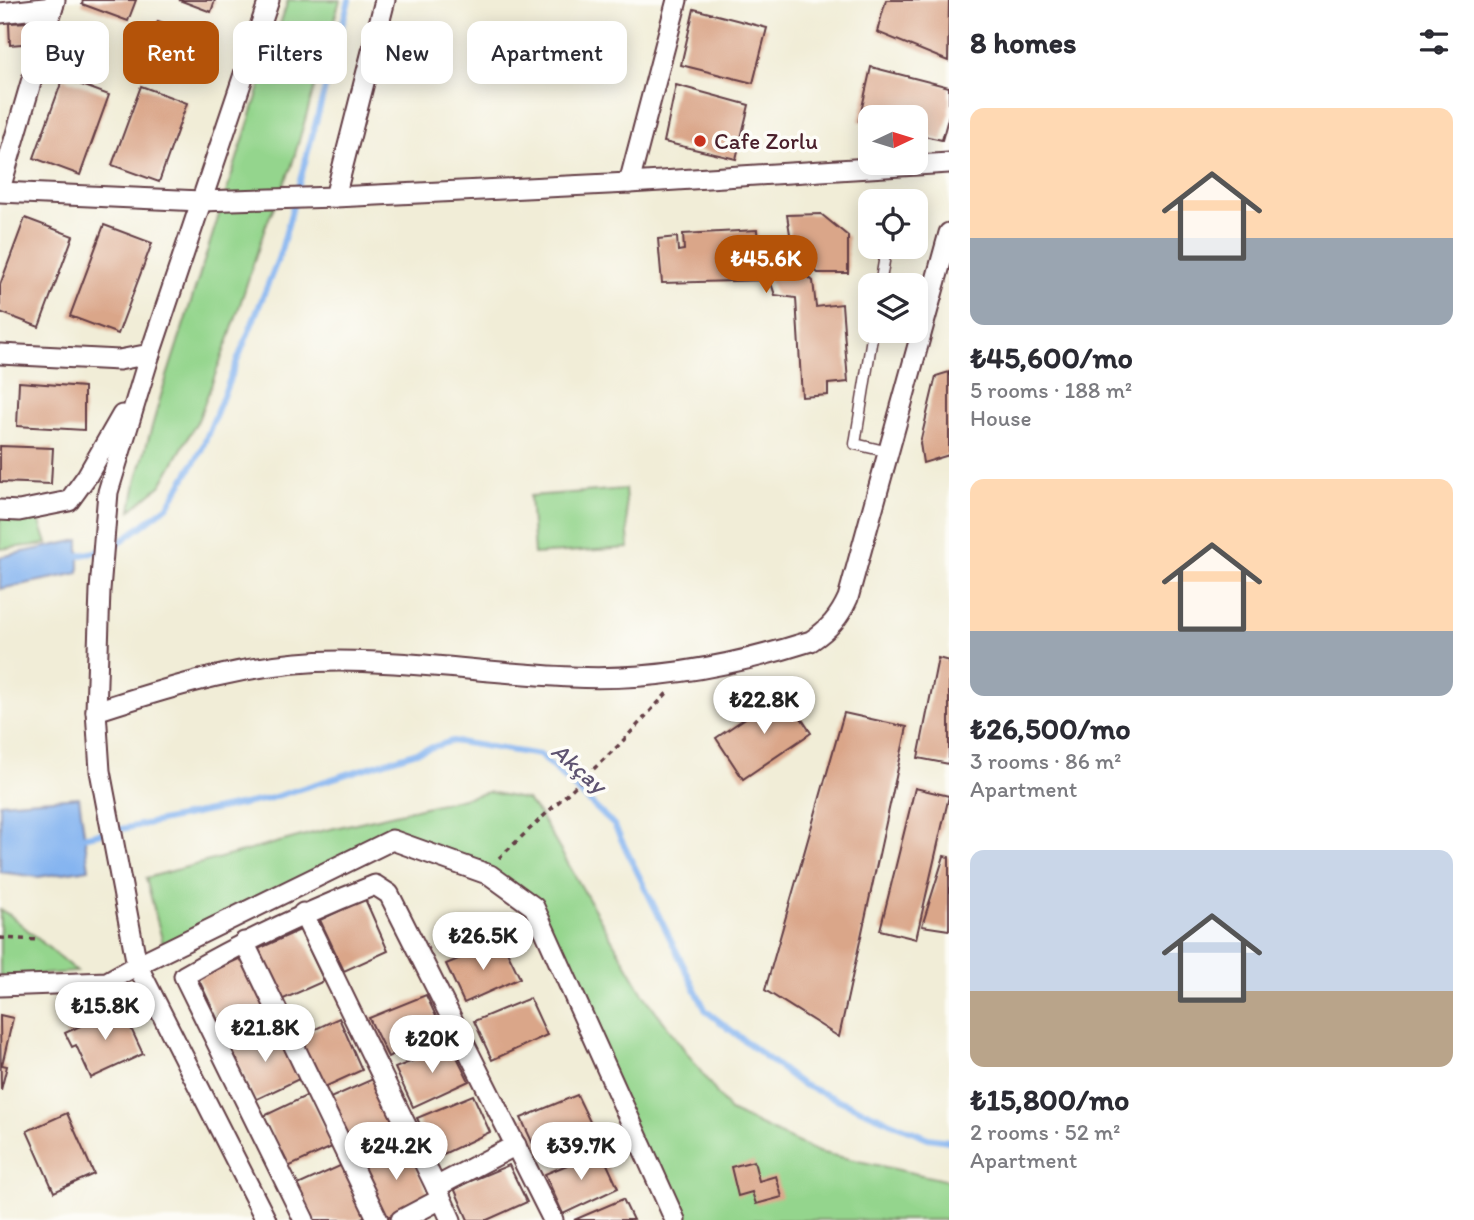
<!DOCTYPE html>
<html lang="en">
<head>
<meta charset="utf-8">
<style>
  body { margin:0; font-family:Itim,sans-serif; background:#f7f7f7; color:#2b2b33; height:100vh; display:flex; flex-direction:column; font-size:26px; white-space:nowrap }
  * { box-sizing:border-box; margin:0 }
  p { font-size:23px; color:#7c7c81 }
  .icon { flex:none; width:38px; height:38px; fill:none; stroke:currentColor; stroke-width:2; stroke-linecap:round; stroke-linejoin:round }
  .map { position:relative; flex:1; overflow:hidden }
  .side { display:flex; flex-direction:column; background:#fff; width:525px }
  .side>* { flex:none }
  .hud { position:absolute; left:21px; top:21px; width:665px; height:63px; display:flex; gap:14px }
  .needle { width:46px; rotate:86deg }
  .controls { position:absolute; left:858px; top:105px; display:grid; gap:14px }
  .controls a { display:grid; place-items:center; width:70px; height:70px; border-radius:14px; background:#fff; box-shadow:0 4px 18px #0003; font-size:35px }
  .price { position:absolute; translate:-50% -60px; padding:0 16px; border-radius:24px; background:#fff; color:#222; font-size:23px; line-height:46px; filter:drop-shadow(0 2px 4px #0008) }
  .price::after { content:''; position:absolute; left:50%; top:42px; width:21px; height:16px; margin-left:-10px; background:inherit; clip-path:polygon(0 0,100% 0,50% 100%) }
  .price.current { background:#b45309; color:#fff }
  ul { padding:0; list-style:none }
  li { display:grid; align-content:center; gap:14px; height:371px; padding:0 21px }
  li span { display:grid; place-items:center; height:217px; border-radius:14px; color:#555 }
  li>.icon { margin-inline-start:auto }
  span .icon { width:126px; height:126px; fill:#fffc; stroke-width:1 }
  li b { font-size:30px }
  h2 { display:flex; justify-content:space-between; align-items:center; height:84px; padding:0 21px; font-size:30px }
  .tag { padding:0 24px; border-radius:14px; background:#fff; box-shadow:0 4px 18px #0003; font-size:24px; line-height:63px }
  .tag.current { background:#b45309; color:#fff }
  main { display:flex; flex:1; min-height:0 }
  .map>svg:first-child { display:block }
</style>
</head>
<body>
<main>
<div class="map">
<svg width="949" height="1220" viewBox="0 0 949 1220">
  <rect width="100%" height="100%" fill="#fdfcf7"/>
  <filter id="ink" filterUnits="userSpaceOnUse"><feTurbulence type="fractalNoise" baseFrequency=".0143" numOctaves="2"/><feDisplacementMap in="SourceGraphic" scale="14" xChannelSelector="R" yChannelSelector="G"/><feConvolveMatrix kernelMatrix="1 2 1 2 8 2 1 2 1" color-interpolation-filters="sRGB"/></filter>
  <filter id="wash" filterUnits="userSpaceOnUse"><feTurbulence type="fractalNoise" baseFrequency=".00686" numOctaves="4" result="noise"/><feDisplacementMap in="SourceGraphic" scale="28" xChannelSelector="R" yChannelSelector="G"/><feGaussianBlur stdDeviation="1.57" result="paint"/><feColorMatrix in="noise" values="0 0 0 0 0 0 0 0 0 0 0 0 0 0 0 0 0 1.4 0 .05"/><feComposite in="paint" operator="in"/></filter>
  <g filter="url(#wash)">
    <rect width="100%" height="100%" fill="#f1edd7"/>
    <g fill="#94d58d" stroke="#6f7a5c" stroke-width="2">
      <polygon points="288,0 340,0 291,168 266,225 230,335 199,418 161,485 131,510 136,482 162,392"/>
      <polygon points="625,489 629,548 534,554 530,496"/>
      <polygon points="0,510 38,516 47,544 0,549"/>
      <polygon points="489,792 527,800 541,817 644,995 730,1111 818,1152 949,1181 949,1220 675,1220 534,907 392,840 165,951 146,878 313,833"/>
      <polygon points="0,910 10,915 77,972 0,977"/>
    </g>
    <g fill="#84b4f0" stroke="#676a8e" stroke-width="2">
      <polygon points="79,540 79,573 0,589 0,557"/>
      <polygon points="79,797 89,869 38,877 0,872 0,803"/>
    </g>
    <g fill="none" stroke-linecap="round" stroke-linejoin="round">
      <g stroke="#84b4f0" stroke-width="6">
        <polyline points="73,557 112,548 168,506 201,451 280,254 349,0"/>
        <polyline points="77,838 268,799 452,741 540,755 614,825 706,1011 801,1084 928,1138 949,1141"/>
      </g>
    </g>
    <g id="blocks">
      <g fill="#daa689">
        <polygon points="83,0 136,0 128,21 82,4"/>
        <polygon points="179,0 215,0 211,12"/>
        <polygon points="886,0 949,0 948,61 877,32"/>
        <polygon points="694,9 767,28 753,83 681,65"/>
        <polygon points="158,21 204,38 194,72 145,55"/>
        <polygon points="32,22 34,43 10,45 9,23"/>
        <polygon points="871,67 949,87 949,115 942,140 915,134 915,117 870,117 870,123 859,121"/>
        <polygon points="63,78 109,95 80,175 34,158"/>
        <polygon points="676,85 749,105 736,159 664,142"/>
        <polygon points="141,86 187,103 159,182 112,165"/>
        <polygon points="821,214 848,236 848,273 818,273 793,253 787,215"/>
        <polygon points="25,218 73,236 39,327 0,312 0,285"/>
        <polygon points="104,225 152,243 118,334 70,316"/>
        <polygon points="757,230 758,242 768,241 769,259 790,261 813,281 816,307 842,304 848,382 828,384 828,395 802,397 796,298 775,295 770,280 662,283 658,239 677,237 678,251 684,250 683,234"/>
        <polygon points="949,372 949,455 923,463 920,443 936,376"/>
        <polygon points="19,382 84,387 84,430 17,426"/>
        <polygon points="0,446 53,448 51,484 0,482"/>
        <polygon points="938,658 949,661 949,764 918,758"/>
        <polygon points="784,692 811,733 743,779 716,738"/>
        <polygon points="844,713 907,727 839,1037 765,990"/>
        <polygon points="915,788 949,796 916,939 880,930"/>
        <polygon points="944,856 949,857 949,930 922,926"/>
        <polygon points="365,899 388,951 344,971 320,920"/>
        <polygon points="300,930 324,981 279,1001 256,950"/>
        <polygon points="502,941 520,978 464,1003 446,964"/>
        <polygon points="243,957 267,1009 222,1029 198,978"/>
        <polygon points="426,995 443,1031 388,1057 369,1018"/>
        <polygon points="530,998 547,1035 492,1060 474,1021"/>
        <polygon points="121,1007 143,1054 91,1078 76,1045 72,1047 65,1033"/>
        <polygon points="0,1015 13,1018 2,1065 7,1066 1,1090"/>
        <polygon points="339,1018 362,1070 318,1090 294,1039"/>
        <polygon points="275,1028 299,1079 255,1100 231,1048"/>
        <polygon points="451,1045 469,1081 413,1107 395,1068"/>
        <polygon points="373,1079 397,1130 352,1151 328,1099"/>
        <polygon points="308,1095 332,1147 288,1167 264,1116"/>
        <polygon points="473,1095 490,1132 435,1158 417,1118"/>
        <polygon points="577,1095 595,1132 539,1157 521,1118"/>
        <polygon points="67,1113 94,1174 54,1192 27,1131"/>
        <polygon points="406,1146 430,1198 385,1218 362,1167"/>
        <polygon points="601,1151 618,1188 563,1214 545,1174"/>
        <polygon points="754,1161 759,1181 776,1176 782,1197 756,1204 752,1192 738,1196 731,1167"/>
        <polygon points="342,1165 366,1216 358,1220 314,1220 298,1185"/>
        <polygon points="509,1165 527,1202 487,1220 468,1220 454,1188"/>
        <polygon points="623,1199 633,1220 574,1220"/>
      </g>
    </g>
  </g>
  <g filter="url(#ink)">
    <use href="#blocks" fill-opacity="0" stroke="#633e45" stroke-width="2"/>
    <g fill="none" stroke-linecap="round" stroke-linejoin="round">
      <g stroke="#633e45" stroke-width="13">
        <g id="service">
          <polyline points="880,285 886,250"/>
          <polyline points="873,331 855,444 889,452"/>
        </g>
      </g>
      <g stroke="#633e45" stroke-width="23">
        <g id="minor">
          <polyline points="385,0 335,197 629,183"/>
          <polyline points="677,0 629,183 949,163"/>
          <polyline points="0,13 53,7"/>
          <polyline points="0,189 55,0"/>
          <polyline points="0,192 201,201 335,197"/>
          <polyline points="0,354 119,360 150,354 269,0"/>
          <polyline points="0,510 19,511 69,501 87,476 122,415"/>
          <path d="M96,711C176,685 254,661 339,661C417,661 494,674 572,677C651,681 736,665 811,641C829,629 839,618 848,598L949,233"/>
          <polyline points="303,913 436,1187"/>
          <polyline points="244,942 378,1220"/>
          <polyline points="0,986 107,982 137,965 100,771 96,711 100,590 108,492 150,354"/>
          <polyline points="266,1220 137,965 392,840 490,875 534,907 675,1220"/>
          <path d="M304,1220L184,976C246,940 309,911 375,885L389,894L553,1220"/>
          <polyline points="401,1220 441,1199"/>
          <polyline points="451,1220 436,1187 516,1145"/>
        </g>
      </g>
      <g stroke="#633e45" stroke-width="3.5" stroke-dasharray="5 5" stroke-linecap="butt">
        <polyline points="499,858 619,745 668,692"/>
        <polyline points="0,938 39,940"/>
      </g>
      <use href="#service" stroke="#fff" stroke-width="10"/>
      <use href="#minor" stroke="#fff" stroke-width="19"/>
    </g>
  </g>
  <circle fill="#c8321e" stroke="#fdfcf7" stroke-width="2.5" cx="700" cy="141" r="7"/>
  <g text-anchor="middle" stroke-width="7" stroke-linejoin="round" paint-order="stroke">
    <g font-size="23" fill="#4a1f2b" stroke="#fdfcf7" text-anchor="start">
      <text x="714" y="149">Cafe Zorlu</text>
    </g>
    <g font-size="24" font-style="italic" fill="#5e5370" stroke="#fdfcf7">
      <text transform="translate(579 768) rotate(41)" y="8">Akçay</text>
    </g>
  </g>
</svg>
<div class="controls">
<a><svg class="needle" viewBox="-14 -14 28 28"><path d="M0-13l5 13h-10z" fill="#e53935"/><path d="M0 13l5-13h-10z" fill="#7c7c81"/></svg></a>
<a><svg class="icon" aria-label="locate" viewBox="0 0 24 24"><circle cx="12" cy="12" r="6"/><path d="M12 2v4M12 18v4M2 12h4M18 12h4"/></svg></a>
<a><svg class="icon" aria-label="layers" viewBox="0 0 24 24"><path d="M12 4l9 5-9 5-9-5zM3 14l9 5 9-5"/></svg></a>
</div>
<b class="price current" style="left:766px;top:295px">₺45.6K</b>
<b class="price" style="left:764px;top:736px">₺22.8K</b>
<b class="price" style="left:483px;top:972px">₺26.5K</b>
<b class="price" style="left:105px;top:1042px">₺15.8K</b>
<b class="price" style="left:265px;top:1064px">₺21.8K</b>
<b class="price" style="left:432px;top:1075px">₺20K</b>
<b class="price" style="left:396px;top:1182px">₺24.2K</b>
<b class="price" style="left:581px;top:1182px">₺39.7K</b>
<div class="hud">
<a class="tag">Buy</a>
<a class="tag current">Rent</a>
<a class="tag">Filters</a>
<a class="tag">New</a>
<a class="tag">Apartment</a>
</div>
</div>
<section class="side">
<h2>8 homes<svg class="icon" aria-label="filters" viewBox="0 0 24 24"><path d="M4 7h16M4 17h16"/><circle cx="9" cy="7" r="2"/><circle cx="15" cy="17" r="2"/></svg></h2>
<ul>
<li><span style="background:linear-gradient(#ffd9b3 60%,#9aa5b1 0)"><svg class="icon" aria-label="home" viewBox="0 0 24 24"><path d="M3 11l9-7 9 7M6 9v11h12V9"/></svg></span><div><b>₺45,600/mo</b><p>5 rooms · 188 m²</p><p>House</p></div></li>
<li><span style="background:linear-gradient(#ffd9b3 70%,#9aa5b1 0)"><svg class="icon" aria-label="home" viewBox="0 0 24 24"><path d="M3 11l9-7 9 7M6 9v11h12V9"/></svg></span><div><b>₺26,500/mo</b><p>3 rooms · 86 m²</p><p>Apartment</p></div></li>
<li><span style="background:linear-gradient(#c9d6e8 65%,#b9a48a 0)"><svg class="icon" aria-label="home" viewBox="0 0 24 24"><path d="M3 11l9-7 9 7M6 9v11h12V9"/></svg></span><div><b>₺15,800/mo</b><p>2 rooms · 52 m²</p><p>Apartment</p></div></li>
</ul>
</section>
</main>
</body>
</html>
